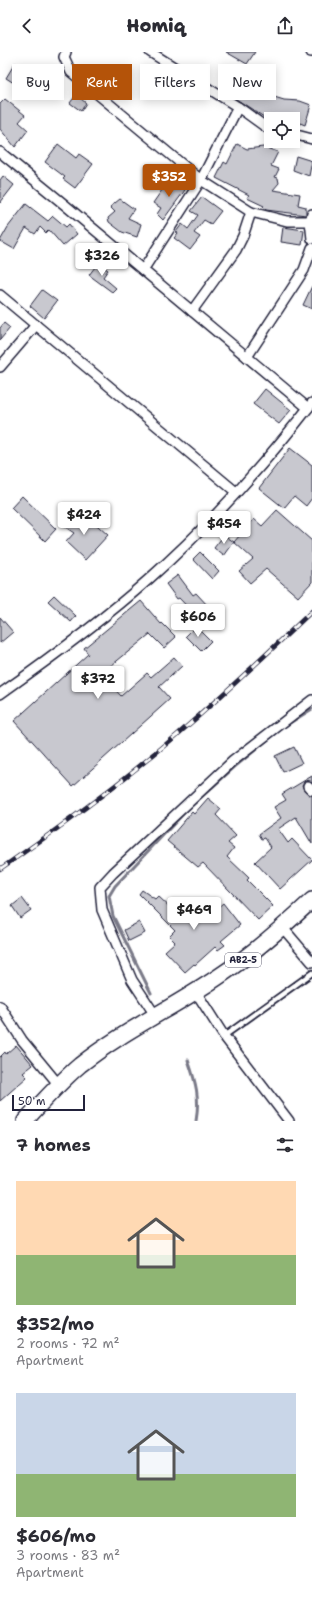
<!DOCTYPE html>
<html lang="en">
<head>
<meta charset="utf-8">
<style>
  body { margin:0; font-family:"Shantell Sans",sans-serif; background:#f2f2f3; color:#2b2b33; height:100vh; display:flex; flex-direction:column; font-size:15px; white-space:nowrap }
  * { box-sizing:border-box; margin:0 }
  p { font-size:13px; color:#7c7c81 }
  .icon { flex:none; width:22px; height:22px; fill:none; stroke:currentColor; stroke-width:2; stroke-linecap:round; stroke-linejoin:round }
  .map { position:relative; height:1069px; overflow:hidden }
  .panel { display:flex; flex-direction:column; background:#fff; flex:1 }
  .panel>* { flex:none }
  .banner { position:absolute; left:12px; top:12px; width:288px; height:36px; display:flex; gap:8px }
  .fabs { position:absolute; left:264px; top:60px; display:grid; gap:8px }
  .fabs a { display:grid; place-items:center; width:36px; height:36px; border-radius:0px; background:#fff; box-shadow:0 2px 10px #0003; font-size:20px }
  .scale { position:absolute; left:12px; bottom:10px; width:73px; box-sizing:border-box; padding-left:4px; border:2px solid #22223b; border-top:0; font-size:11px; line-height:14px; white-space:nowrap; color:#22223b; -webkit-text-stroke:3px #fff; paint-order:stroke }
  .price { position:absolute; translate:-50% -34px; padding:0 9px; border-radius:4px; background:#fff; color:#222; font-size:13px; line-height:26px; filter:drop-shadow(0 1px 2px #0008) }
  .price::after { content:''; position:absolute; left:50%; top:24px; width:12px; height:9px; margin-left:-6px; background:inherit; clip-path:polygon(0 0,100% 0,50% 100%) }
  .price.active { background:#b45309; color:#fff }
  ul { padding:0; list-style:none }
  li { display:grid; align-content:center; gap:8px; height:212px; padding:0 16px }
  li span { display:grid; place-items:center; height:124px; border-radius:0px; color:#555 }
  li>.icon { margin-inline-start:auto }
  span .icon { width:72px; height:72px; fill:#fffc; stroke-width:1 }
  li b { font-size:17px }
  h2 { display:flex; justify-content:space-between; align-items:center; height:48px; padding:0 16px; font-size:17px }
  .chip { padding:0 14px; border-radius:0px; background:#fff; box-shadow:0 2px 10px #0003; font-size:14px; line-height:36px }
  .chip.active { background:#b45309; color:#fff }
  header { display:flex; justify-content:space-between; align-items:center; height:52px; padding:0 16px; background:#fff; font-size:18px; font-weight:800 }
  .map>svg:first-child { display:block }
</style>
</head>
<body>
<header><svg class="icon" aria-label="back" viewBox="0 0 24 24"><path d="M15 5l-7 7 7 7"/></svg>Homiq<svg class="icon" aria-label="share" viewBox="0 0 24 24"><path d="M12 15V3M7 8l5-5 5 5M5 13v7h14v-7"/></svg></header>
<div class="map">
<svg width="312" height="1069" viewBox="0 0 312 1069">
  <rect width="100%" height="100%" fill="#fff"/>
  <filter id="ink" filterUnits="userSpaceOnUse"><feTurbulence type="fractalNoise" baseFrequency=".025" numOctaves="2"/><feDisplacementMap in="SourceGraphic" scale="8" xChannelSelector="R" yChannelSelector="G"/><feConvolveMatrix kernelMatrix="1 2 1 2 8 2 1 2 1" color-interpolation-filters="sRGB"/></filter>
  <g filter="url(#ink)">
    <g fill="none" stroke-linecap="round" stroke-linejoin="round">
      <g stroke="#7a7a88" stroke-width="3">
        <polyline points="285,674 312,657"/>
        <polyline points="151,941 113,864 109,844 115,834 186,759 237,713 277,680"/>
        <path d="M188,1008C196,1031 200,1045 196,1069"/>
      </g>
    </g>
    <g fill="#c8c8cf" stroke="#22223b">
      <polygon points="226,0 255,0 247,12"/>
      <polygon points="15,11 27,18 17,33 6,26"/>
      <polygon points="236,17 248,23 243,30 269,47 271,44 284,48 300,49 311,53 305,73 300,71 299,73 293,70 293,67 267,67 233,45 223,34"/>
      <polygon points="76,43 86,51 81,59 70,51"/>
      <polygon points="5,47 25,63 19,70 28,78 15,95 0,77 0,52"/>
      <polygon points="58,92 76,106 79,102 93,112 75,136 63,127 65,125 45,110"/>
      <polygon points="237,92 247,97 263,95 278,100 271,114 279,117 275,125 278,126 279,131 273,138 300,142 298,153 306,155 306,163 266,158 263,155 264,154 247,146 249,143 216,126 224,110 227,112"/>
      <polygon points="296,104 312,109 309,124 293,118"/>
      <polygon points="3,124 14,133 0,151 0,128"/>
      <polygon points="171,125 185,138 163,168 157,162 161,156 153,151"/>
      <polygon points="202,145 221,159 211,172 204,168 194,181 200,185 190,198 174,186 178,181 176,180 182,172 188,177 198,163 191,159"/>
      <polygon points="120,147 134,157 128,166 141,172 137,185 122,180 109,170 108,166 115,160 110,155"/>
      <polygon points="26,152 48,169 53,164 66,175 69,172 77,182 63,194 49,178 46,181 40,175 35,182 26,176 14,197 0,189 8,175"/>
      <polygon points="283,175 304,178 302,193 281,190"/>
      <polygon points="98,211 108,218 103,225 116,236 112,240 89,223"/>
      <polygon points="312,234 312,257 303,253"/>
      <polygon points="42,238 57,249 44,266 30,254"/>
      <polygon points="4,271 10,276 0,288 0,276"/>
      <polygon points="265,337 291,358 279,372 253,352"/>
      <polygon points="290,396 312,413 312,446 306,454 294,444 284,456 259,436"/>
      <polygon points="22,444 56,477 45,489 11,456"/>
      <polygon points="277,458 312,489 312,530 298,545 266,517 250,531 239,519 253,507 234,490 254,467 262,474"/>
      <polygon points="70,462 84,471 89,466 108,483 85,508 66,490 74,481 62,473"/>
      <polygon points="224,483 234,490 224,504 214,496"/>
      <polygon points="200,500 219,519 212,527 193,507"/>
      <polygon points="178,523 193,543 196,541 209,555 197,565 179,546 177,547 166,532"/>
      <polygon points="54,543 76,564 71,570 48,549"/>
      <polygon points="141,549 161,572 162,571 176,585 164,596 150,582 101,622 121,644 147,621 151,625 174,605 182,614 159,635 170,647 73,734 14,669 88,602 84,596"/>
      <polygon points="0,565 13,580 0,591"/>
      <polygon points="196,574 211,589 201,599 186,584"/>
      <polygon points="294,695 302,711 283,720 275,704"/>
      <polygon points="312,724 312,730 306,728 302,733 304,738 312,744 312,792 296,765 278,777 288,791 292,787 312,808 280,837 255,810 271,795 265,786 262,787 259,782 281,766 274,755 286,748 282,742"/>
      <polygon points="208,746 221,757 216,763 236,784 228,791 234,796 227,805 249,826 247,828 273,854 258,868 203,811 198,815 167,789 192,760 194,762"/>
      <polygon points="142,838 155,847 158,844 177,862 186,852 203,868 223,851 240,873 221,889 225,893 218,898 215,895 195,913 194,912 185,920 165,899 175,890 169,884 175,878 139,842"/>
      <polygon points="22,846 31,858 20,866 12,854"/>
      <polygon points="139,870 145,881 129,889 124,878"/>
      <polygon points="16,993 33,1013 23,1021 27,1025 0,1049 0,1005 5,1000 6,1002"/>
    </g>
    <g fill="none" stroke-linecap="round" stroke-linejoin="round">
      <g stroke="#22223b" stroke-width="8">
        <polyline id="service" points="224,984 312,921"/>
      </g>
      <g stroke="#22223b" stroke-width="12">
        <g id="minor">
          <polyline points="66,0 64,5 71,20 201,128 251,160 287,169 310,169"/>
          <polyline points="150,0 238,55 267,76 271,77"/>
          <polyline points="311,0 312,0"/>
          <polyline points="293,82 312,87"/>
          <polyline points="0,100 65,153 308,356"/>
          <polyline points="312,162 310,169 312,187"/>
          <polyline points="143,218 201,128 238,55"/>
          <polyline points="0,243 236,440"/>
          <polyline points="192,259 236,198 243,184 251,160"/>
          <polyline points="247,305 304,218 312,196"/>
          <polyline points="0,315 36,273"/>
          <path d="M0,642C51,606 102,569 149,527C209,474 263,414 312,351"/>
          <polyline points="308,734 312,738"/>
          <polyline points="283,876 312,910"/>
          <polyline points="196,940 224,984 289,1069"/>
          <polyline points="0,954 22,988 59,1033"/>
          <polyline points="155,963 132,928 102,858 100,835 113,821 233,709 312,648"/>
        </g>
      </g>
      <g stroke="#22223b" stroke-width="18">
        <path id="primary" d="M25,1069C42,1050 60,1030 80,1013C124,978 175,955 221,923C254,901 283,875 312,848"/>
      </g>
      <use href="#service" stroke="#fff" stroke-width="4.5"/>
      <use href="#minor" stroke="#fff" stroke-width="9"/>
      <use href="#primary" stroke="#fff" stroke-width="15"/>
      <g stroke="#22223b" stroke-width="4.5">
        <path id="rail" d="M0,817C61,775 121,731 177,683C223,643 268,601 312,559"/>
      </g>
      <use href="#rail" stroke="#fff" stroke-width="3" stroke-dasharray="9" stroke-linecap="butt"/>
    </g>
  </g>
  <g text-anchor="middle" stroke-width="4" stroke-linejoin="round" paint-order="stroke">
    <rect fill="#fff" stroke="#646476" stroke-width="1" x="225" y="901" width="36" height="14" rx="3"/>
    <g font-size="9" font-weight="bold" fill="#22223b">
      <text x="243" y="911">AB2-5</text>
    </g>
  </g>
</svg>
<div class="fabs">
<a><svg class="icon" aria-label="locate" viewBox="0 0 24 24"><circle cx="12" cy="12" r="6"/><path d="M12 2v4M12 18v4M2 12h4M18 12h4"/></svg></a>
</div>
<div class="scale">50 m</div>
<b class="price active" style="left:169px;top:146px">$352</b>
<b class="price" style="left:102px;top:225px">$326</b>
<b class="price" style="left:84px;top:484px">$424</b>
<b class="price" style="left:224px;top:493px">$454</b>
<b class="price" style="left:198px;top:586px">$606</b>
<b class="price" style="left:98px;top:648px">$372</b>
<b class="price" style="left:194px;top:879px">$469</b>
<div class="banner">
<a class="chip">Buy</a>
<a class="chip active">Rent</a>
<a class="chip">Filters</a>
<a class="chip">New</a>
</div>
</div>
<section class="panel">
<h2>7 homes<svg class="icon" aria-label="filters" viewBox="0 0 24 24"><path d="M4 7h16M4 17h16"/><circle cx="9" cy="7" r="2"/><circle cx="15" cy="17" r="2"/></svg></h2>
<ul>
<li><span style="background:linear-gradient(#ffd9b3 60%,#8fb573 0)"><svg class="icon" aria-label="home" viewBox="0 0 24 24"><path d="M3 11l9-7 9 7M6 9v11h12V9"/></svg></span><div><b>$352/mo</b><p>2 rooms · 72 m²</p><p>Apartment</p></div></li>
<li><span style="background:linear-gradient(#c9d6e8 65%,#8fb573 0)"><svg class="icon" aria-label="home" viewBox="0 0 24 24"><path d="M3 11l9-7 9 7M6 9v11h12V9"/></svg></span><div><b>$606/mo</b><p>3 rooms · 83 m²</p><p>Apartment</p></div></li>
</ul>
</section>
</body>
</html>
